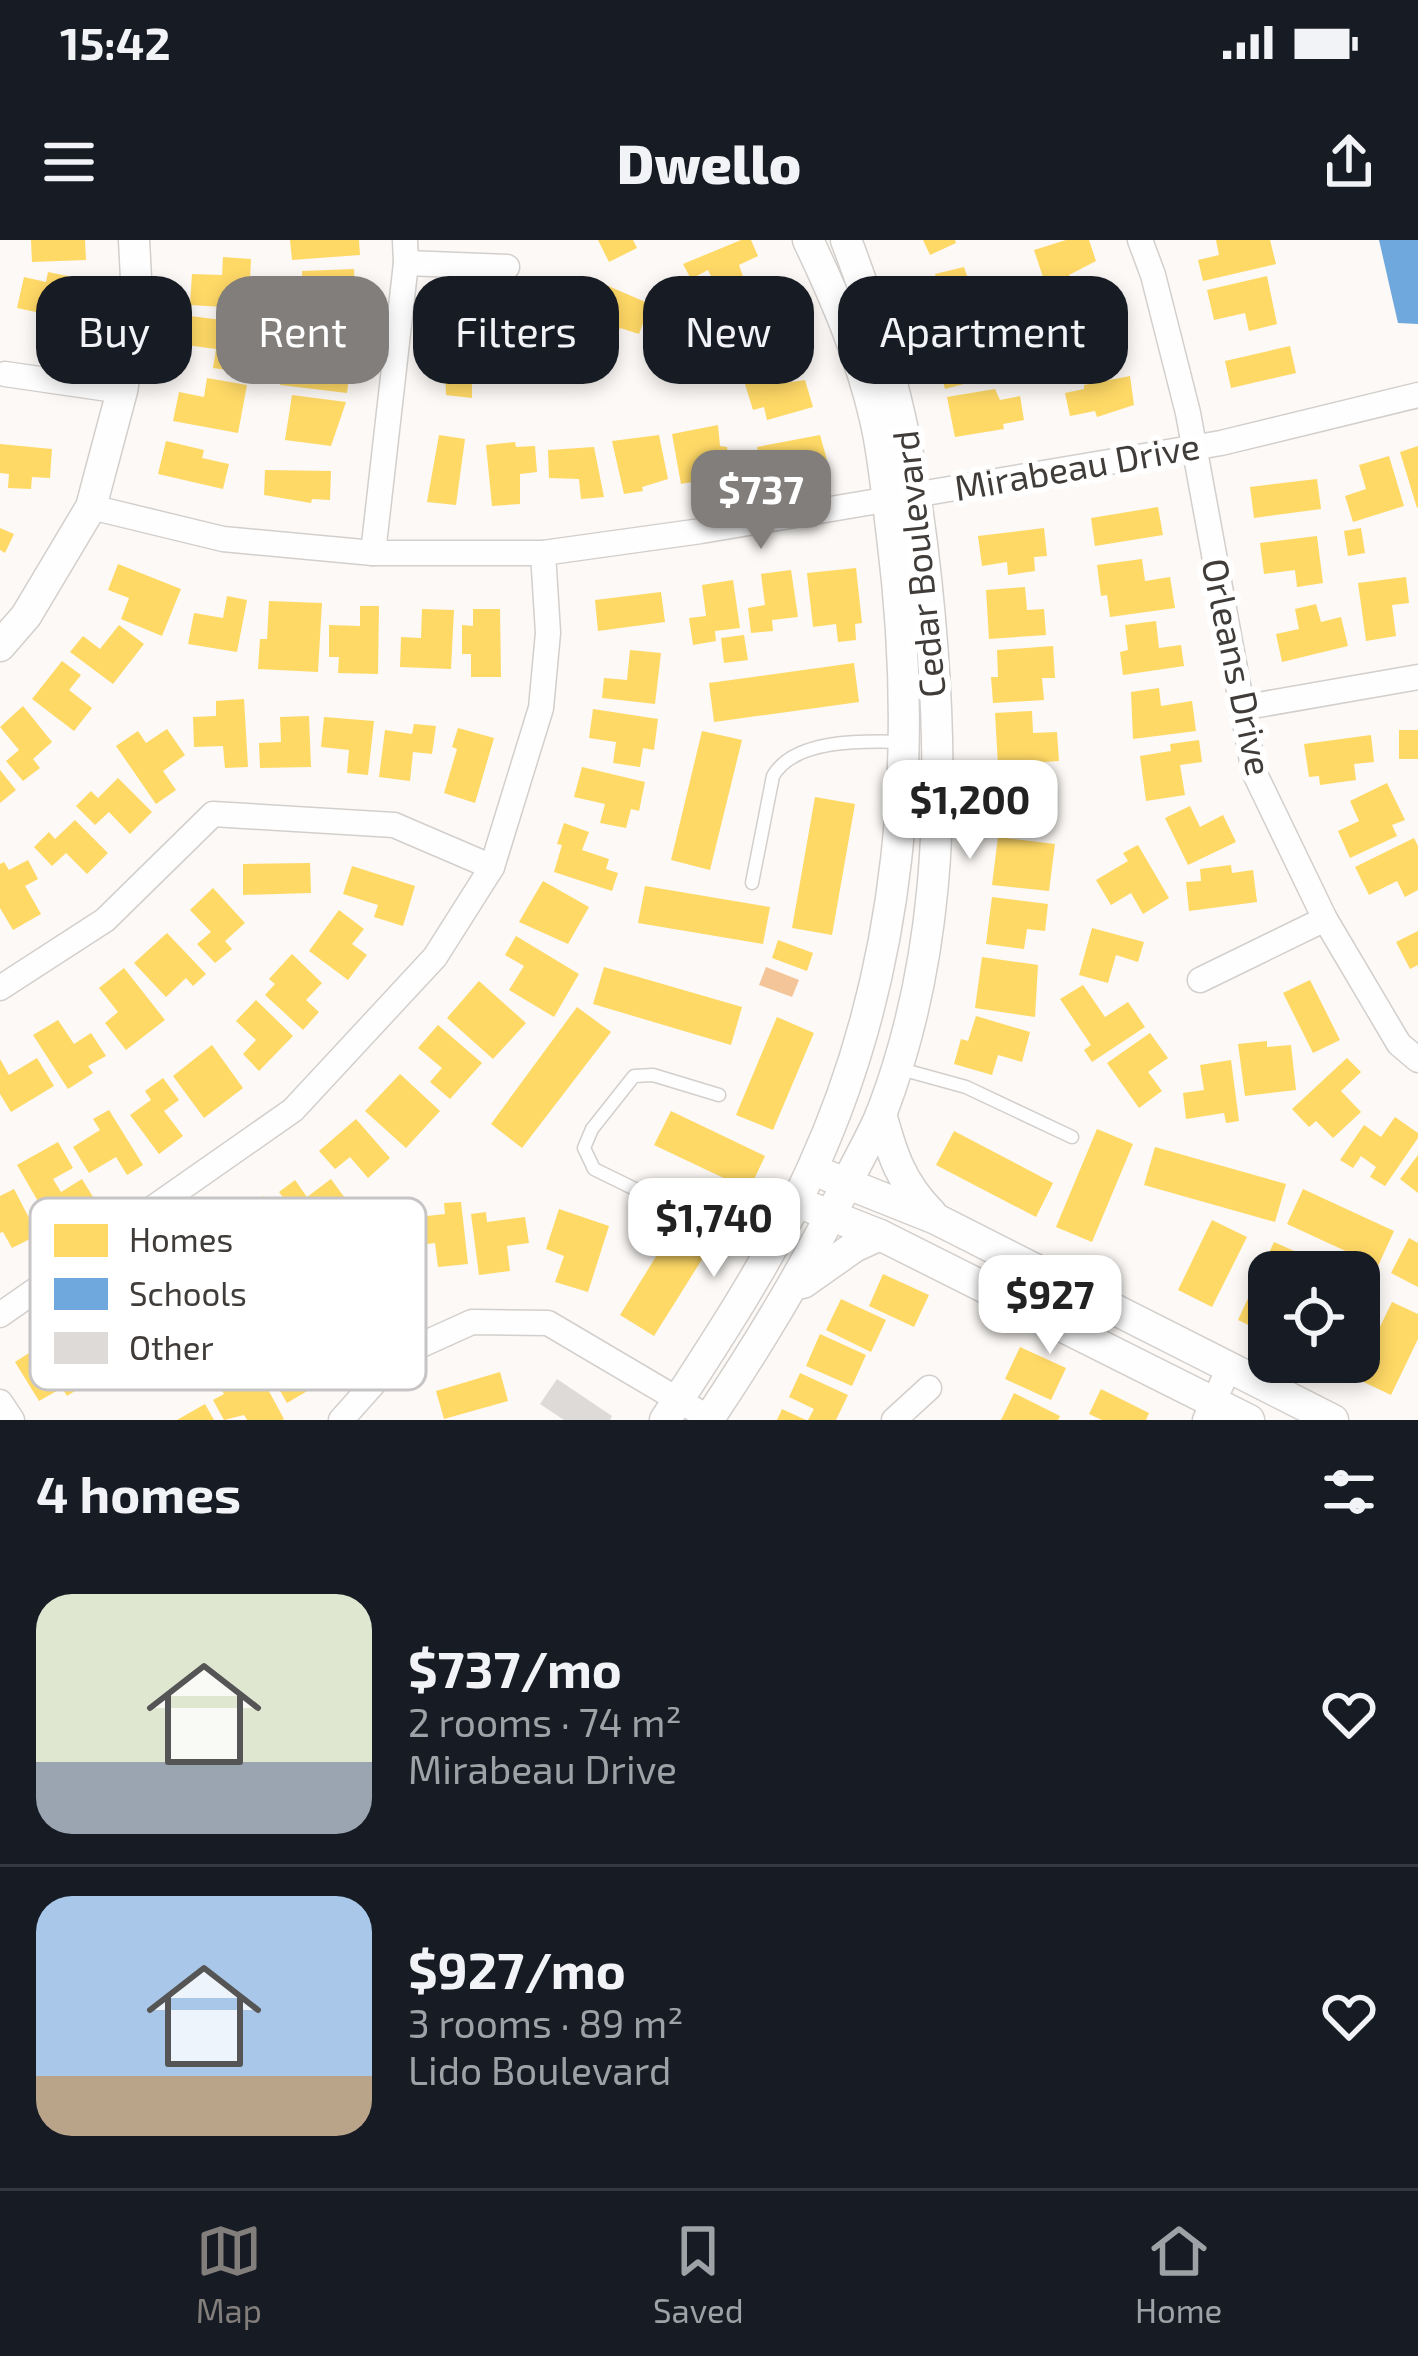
<!DOCTYPE html>
<html lang="en">
<head>
<meta charset="utf-8">
<style>
  body { margin:0; font-family:"Exo 2",sans-serif; background:#242831; color:#f1f3f6; height:100vh; display:flex; flex-direction:column; font-size:45px; white-space:nowrap }
  * { box-sizing:border-box; margin:0 }
  p { font-size:39px; color:#9ea1a6 }
  .icon { flex:none; width:66px; height:66px; fill:none; stroke:currentColor; stroke-width:2; stroke-linecap:round; stroke-linejoin:round }
  .map { position:relative; height:1180px; overflow:hidden }
  .details { display:flex; flex-direction:column; background:#171b24; flex:1 }
  .details>* { flex:none }
  .banner { position:absolute; left:36px; top:36px; width:1347px; height:108px; display:flex; gap:24px }
  .fabs { position:absolute; left:1248px; top:1011px; display:grid; gap:24px }
  .fabs a { display:grid; place-items:center; width:132px; height:132px; border-radius:24px; background:#171b24; box-shadow:0 6px 18px #0003; font-size:60px }
  .price { position:absolute; translate:-50% -102px; padding:0 27px; border-radius:24px; background:#fff; color:#222; font-size:39px; line-height:78px; filter:drop-shadow(0 3px 6px #0008) }
  .price::after { content:''; position:absolute; left:50%; top:72px; width:36px; height:27px; margin-left:-18px; background:inherit; clip-path:polygon(0 0,100% 0,50% 100%) }
  .price.selected { background:#827e7b; color:#fff }
  ul { padding:0; list-style:none }
  li { display:flex; align-items:center; gap:36px; height:300px; padding:0 36px }
  li+li { border-top:3px solid #363941 }
  li span { display:grid; place-items:center; flex:none; width:336px; height:240px; border-radius:36px; color:#555 }
  li>.icon { margin-inline-start:auto }
  span .icon { width:144px; height:144px; fill:#fffc; stroke-width:1 }
  li b { font-size:51px }
  h2 { display:flex; justify-content:space-between; align-items:center; height:144px; padding:0 36px; font-size:51px }
  .chip { padding:0 42px; border-radius:36px; background:#171b24; box-shadow:0 6px 18px #0003; font-size:42px; line-height:108px }
  .chip.selected { background:#827e7b; color:#fff }
  .status { display:flex; justify-content:space-between; align-items:center; height:84px; padding:0 60px; background:#171b24; direction:ltr }
  .status svg { height:33px; fill:currentColor }
  header { display:flex; justify-content:space-between; align-items:center; height:156px; padding:0 36px; background:#171b24; font-size:54px; font-weight:800 }
  .menu { display:flex; justify-content:space-around; align-items:center; height:168px; border-top:3px solid #363941; background:#171b24; font-size:33px; color:#9ea1a6 }
  .menu a { display:grid; justify-items:center; gap:6px }
  .menu .selected { color:#827e7b }
  .map>svg:first-child { display:block }
</style>
</head>
<body>
<div class="status"><b>15:42</b><svg viewBox="0 0 49 12"><path d="M0 12V9h3v3zM5 12V6h3v6zM10 12V3h3v9zM15 12V0h3v12zM26 1h20v11H26zM47 4h2v5h-2z"/></svg></div>
<header><svg class="icon" aria-label="menu" viewBox="0 0 24 24"><path d="M4 6h16M4 12h16M4 18h16"/></svg>Dwello<svg class="icon" aria-label="share" viewBox="0 0 24 24"><path d="M12 15V3M7 8l5-5 5 5M5 13v7h14v-7"/></svg></header>
<div class="map">
<svg width="1418" height="1180" viewBox="0 0 1418 1180">
  <rect width="100%" height="100%" fill="#fcf9f6"/>
  <polygon fill="#f3c598" points="766,727 799,740 792,757 759,745"/>
  <g fill="#ffd966">
    <polygon points="31,0 85,0 86,20 32,22"/>
    <polygon points="290,0 359,0 360,15 292,20"/>
    <polygon points="598,0 633,0 637,8 609,22"/>
    <polygon points="741,0 751,0 758,16 739,25 746,45 721,57 708,30 691,39 683,24"/>
    <polygon points="923,0 955,0 956,3 930,15"/>
    <polygon points="1066,0 1089,0 1096,21 1069,35 1078,58 1053,67 1034,10"/>
    <polygon points="1216,0 1270,0 1276,24 1203,41 1198,20 1219,15"/>
    <polygon points="223,17 251,19 250,40 258,41 257,69 190,65 192,34 222,35"/>
    <polygon points="964,27 979,71 926,88 921,65 942,57 935,34"/>
    <polygon points="354,29 356,79 332,80 331,64 303,65 302,31"/>
    <polygon points="48,32 77,38 73,53 89,56 83,82 17,68 24,37 46,42"/>
    <polygon points="585,36 650,64 639,94 620,88 611,107 583,96 593,68 572,62"/>
    <polygon points="1267,36 1277,84 1249,91 1245,73 1214,80 1207,50"/>
    <polygon points="775,53 787,82 768,89 773,110 747,120 741,93 720,99 712,78"/>
    <polygon points="1085,67 1091,87 1116,84 1121,112 1061,127 1057,113 1069,111 1058,76"/>
    <polygon points="190,76 254,84 247,133 213,128 216,109 186,105"/>
    <polygon points="450,87 479,89 477,120 487,122 485,139 472,141 472,158 446,155 444,106 449,106"/>
    <polygon points="978,87 994,136 945,149 936,118 960,110 953,92"/>
    <polygon points="563,89 580,136 553,144 544,118 527,126 517,101 536,93 537,96"/>
    <polygon points="288,93 324,97 323,117 351,122 347,153 280,145 281,126 275,124 276,110 283,111"/>
    <polygon points="1290,106 1296,133 1231,148 1225,121"/>
    <polygon points="779,125 785,143 805,140 813,167 767,180 764,167 753,170 745,144 755,141 754,131"/>
    <polygon points="1130,136 1134,165 1097,177 1095,171 1070,176 1065,153 1084,149 1084,145"/>
    <polygon points="207,138 247,145 238,193 173,181 179,152 204,157"/>
    <polygon points="995,149 1000,160 1020,156 1024,180 1003,184 1004,189 955,197 947,157"/>
    <polygon points="292,155 346,162 331,206 285,200"/>
    <polygon points="718,185 720,206 727,207 731,235 681,244 672,194"/>
    <polygon points="439,195 465,199 456,265 427,262"/>
    <polygon points="659,195 668,239 642,247 643,251 624,254 612,201"/>
    <polygon points="820,195 827,220 761,232 757,207"/>
    <polygon points="166,201 204,210 202,218 229,224 223,249 158,234"/>
    <polygon points="515,202 516,207 535,206 537,232 520,234 520,264 492,266 486,205"/>
    <polygon points="0,204 52,209 50,238 32,237 31,249 8,248 9,234 0,233"/>
    <polygon points="1418,206 1418,267 1417,268 1400,212"/>
    <polygon points="594,207 604,257 581,259 579,239 549,238 548,210"/>
    <polygon points="1389,216 1404,266 1353,282 1345,256 1366,249 1359,225"/>
    <polygon points="265,230 331,231 330,260 312,259 311,263 264,255"/>
    <polygon points="1317,239 1321,269 1254,278 1250,247"/>
    <polygon points="1158,267 1163,295 1095,306 1091,278"/>
    <polygon points="0,288 14,294 5,313 0,310"/>
    <polygon points="1044,288 1047,316 1034,317 1035,331 1008,335 1007,322 982,326 978,296"/>
    <polygon points="1361,288 1365,313 1348,316 1344,291"/>
    <polygon points="1317,296 1323,343 1297,347 1295,330 1264,334 1260,303"/>
    <polygon points="1142,319 1145,341 1170,337 1175,368 1110,377 1107,355 1101,356 1097,325"/>
    <polygon points="118,324 181,349 162,396 121,379 129,358 108,350"/>
    <polygon points="856,328 862,383 855,384 856,400 838,402 836,384 813,387 807,333"/>
    <polygon points="791,330 798,377 772,380 773,391 751,393 748,368 765,365 761,334"/>
    <polygon points="1406,337 1409,363 1392,365 1396,396 1366,401 1358,343"/>
    <polygon points="733,340 740,388 715,391 716,401 693,405 689,378 706,376 702,345"/>
    <polygon points="1025,347 1027,370 1044,369 1046,395 989,399 986,350"/>
    <polygon points="661,352 665,382 598,391 595,360"/>
    <polygon points="227,356 247,360 237,412 188,404 194,373 223,378"/>
    <polygon points="269,361 322,363 318,432 258,429 260,399 267,399"/>
    <polygon points="1316,364 1321,382 1341,377 1348,406 1282,422 1276,394 1299,389 1295,369"/>
    <polygon points="360,366 379,366 378,434 338,433 339,417 329,417 329,385 360,386"/>
    <polygon points="422,369 454,370 451,429 400,427 401,397 421,398"/>
    <polygon points="473,369 500,369 501,437 471,437 471,414 462,414 462,385 473,386"/>
    <polygon points="1156,381 1159,408 1181,405 1184,426 1123,435 1120,412 1128,410 1125,385"/>
    <polygon points="119,385 144,404 113,444 70,412 83,396 100,409"/>
    <polygon points="744,395 748,420 724,423 721,398"/>
    <polygon points="1053,406 1055,438 1042,438 1044,460 993,463 991,437 998,437 997,410"/>
    <polygon points="630,410 661,413 655,464 602,458 604,438 627,440"/>
    <polygon points="62,421 81,435 69,450 92,468 74,491 32,459"/>
    <polygon points="854,423 859,462 714,482 709,443"/>
    <polygon points="1159,448 1161,466 1192,461 1196,491 1133,499 1131,452"/>
    <polygon points="244,459 248,527 225,528 223,506 194,507 193,477 216,476 216,461"/>
    <polygon points="23,466 52,502 33,519 40,528 23,541 6,521 19,510 0,487"/>
    <polygon points="593,469 658,479 654,510 643,508 640,527 613,523 616,502 589,498"/>
    <polygon points="1032,471 1033,493 1057,492 1059,521 998,525 995,473"/>
    <polygon points="309,476 311,527 260,528 259,503 281,502 280,477"/>
    <polygon points="324,477 374,481 368,535 347,533 349,510 321,507"/>
    <polygon points="414,484 436,486 432,514 413,512 410,541 379,537 385,490 412,494"/>
    <polygon points="458,488 494,498 475,563 444,553 457,509 452,507"/>
    <polygon points="167,489 185,515 163,531 176,550 156,564 116,506 138,491 146,503"/>
    <rect x="1399" y="490" width="19" height="29"/>
    <polygon points="702,491 742,500 710,630 671,620"/>
    <polygon points="1371,495 1374,522 1354,524 1356,540 1320,545 1319,536 1309,537 1304,504"/>
    <polygon points="1199,500 1202,522 1180,525 1185,555 1146,561 1140,516 1171,511 1170,504"/>
    <polygon points="582,527 645,542 639,571 631,569 626,588 600,583 605,564 574,557"/>
    <polygon points="0,530 16,550 0,563"/>
    <polygon points="1051,531 1054,579 996,583 993,552 1000,552 999,535"/>
    <polygon points="118,538 152,572 130,594 109,572 95,585 76,566 91,551 98,558"/>
    <polygon points="1387,543 1405,580 1392,585 1397,596 1350,618 1338,591 1359,581 1350,561"/>
    <polygon points="815,557 855,564 832,695 792,688"/>
    <polygon points="1190,566 1200,587 1223,575 1236,602 1188,625 1165,578"/>
    <polygon points="75,580 108,613 87,634 66,613 52,626 34,607 49,592 55,599"/>
    <polygon points="564,583 589,592 582,610 609,619 606,629 618,633 612,651 554,632 562,605 557,604"/>
    <polygon points="998,597 1055,604 1049,651 992,645"/>
    <polygon points="1414,598 1418,606 1418,650 1405,657 1397,641 1369,655 1355,627"/>
    <polygon points="1138,605 1169,658 1143,674 1131,653 1111,665 1096,640 1128,621 1123,613"/>
    <polygon points="28,620 38,639 25,646 41,674 13,690 0,668 0,624 4,622 9,630"/>
    <polygon points="310,623 311,653 243,655 243,624"/>
    <polygon points="1231,625 1232,633 1253,630 1257,662 1189,671 1186,642 1201,641 1200,629"/>
    <polygon points="352,626 415,646 403,686 374,677 378,665 343,654"/>
    <polygon points="543,641 589,667 568,704 519,682"/>
    <polygon points="645,646 770,667 763,704 638,683"/>
    <polygon points="213,648 245,683 225,701 232,709 215,723 197,704 211,692 190,670"/>
    <polygon points="992,657 1048,664 1045,691 1027,689 1024,709 986,704"/>
    <polygon points="339,670 364,689 352,704 367,715 348,740 309,711"/>
    <polygon points="1092,688 1144,702 1138,722 1116,715 1108,743 1079,735"/>
    <polygon points="1418,691 1418,725 1410,729 1396,702"/>
    <polygon points="167,693 206,734 193,746 186,738 166,757 134,723"/>
    <polygon points="516,696 579,734 554,777 509,750 524,726 505,715"/>
    <polygon points="778,700 813,713 807,731 772,718"/>
    <polygon points="292,714 322,743 306,760 319,772 303,790 265,755 275,744 269,739"/>
    <polygon points="982,717 1038,725 1035,777 975,768"/>
    <polygon points="604,727 742,767 731,805 593,764"/>
    <polygon points="124,728 165,780 126,810 105,783 118,772 99,748"/>
    <polygon points="1310,740 1340,800 1313,813 1283,753"/>
    <polygon points="479,741 526,783 493,819 447,778"/>
    <polygon points="1083,745 1105,777 1128,762 1145,787 1092,822 1084,810 1091,805 1060,759"/>
    <polygon points="256,760 293,796 259,831 243,814 256,800 236,781"/>
    <polygon points="577,767 611,792 522,908 491,884"/>
    <polygon points="976,776 1030,792 1022,822 998,815 992,835 954,824 961,799 968,801"/>
    <polygon points="777,777 814,793 773,890 736,875"/>
    <polygon points="58,780 74,804 91,793 106,816 88,826 93,833 68,849 33,795"/>
    <polygon points="438,785 482,823 450,859 430,842 442,828 418,808"/>
    <polygon points="1150,793 1168,818 1148,832 1162,851 1139,868 1107,823"/>
    <polygon points="1267,801 1267,807 1291,805 1296,850 1245,856 1238,804"/>
    <polygon points="212,805 243,848 204,878 173,836"/>
    <polygon points="37,818 54,846 11,872 0,854 0,819 9,835"/>
    <polygon points="1347,818 1361,832 1341,851 1361,872 1333,898 1316,881 1309,887 1292,869"/>
    <polygon points="1231,820 1239,881 1226,883 1224,873 1186,879 1183,853 1204,850 1200,825"/>
    <polygon points="400,834 440,871 406,908 365,871"/>
    <polygon points="163,838 179,860 164,871 183,896 159,914 130,875 151,860 145,851"/>
    <polygon points="109,870 143,925 127,935 116,917 89,933 73,907 100,890 93,879"/>
    <polygon points="671,871 765,916 749,950 654,905"/>
    <polygon points="1395,877 1418,893 1418,898 1385,946 1370,937 1376,927 1361,916 1353,928 1340,920 1364,885 1381,897"/>
    <polygon points="356,879 390,918 368,938 350,917 335,929 319,911"/>
    <polygon points="1097,889 1133,904 1092,1002 1056,987"/>
    <polygon points="954,891 1053,943 1036,977 936,925"/>
    <polygon points="58,902 73,928 53,939 61,952 82,939 93,957 50,982 17,925"/>
    <polygon points="1155,907 1286,944 1275,982 1144,945"/>
    <polygon points="1418,915 1418,953 1400,939"/>
    <polygon points="331,939 350,965 310,994 279,952 295,940 307,957"/>
    <polygon points="14,949 38,995 12,1008 3,992 0,993 0,956"/>
    <polygon points="1303,949 1394,991 1378,1026 1287,984"/>
    <polygon points="264,956 301,1013 260,1039 240,1008 254,999 237,973"/>
    <polygon points="461,962 468,1024 438,1027 435,1003 412,1006 409,978 445,974 444,963"/>
    <polygon points="559,969 609,986 588,1052 555,1042 564,1016 546,1009"/>
    <polygon points="486,972 487,982 525,977 529,1003 507,1006 510,1031 479,1035 471,974"/>
    <polygon points="1212,980 1247,997 1212,1067 1178,1050"/>
    <polygon points="671,992 706,1013 654,1096 620,1075"/>
    <polygon points="1409,998 1418,1003 1418,1047 1391,1033"/>
    <polygon points="1274,1002 1310,1018 1304,1032 1269,1032 1269,1095 1238,1080"/>
    <polygon points="883,1034 929,1055 914,1087 869,1066"/>
    <polygon points="841,1059 886,1080 871,1112 826,1090"/>
    <polygon points="1392,1062 1418,1074 1418,1099 1391,1155 1355,1138"/>
    <polygon points="305,1090 319,1114 301,1124 314,1147 287,1163 257,1110 278,1098 281,1104"/>
    <polygon points="820,1094 866,1115 852,1146 806,1126"/>
    <polygon points="40,1106 55,1131 72,1121 86,1144 67,1156 62,1148 39,1161 15,1122"/>
    <polygon points="1020,1107 1066,1128 1051,1160 1005,1139"/>
    <polygon points="252,1120 284,1179 282,1180 247,1180 244,1175 224,1180 213,1160 224,1154 216,1140"/>
    <polygon points="500,1132 508,1161 444,1179 436,1151"/>
    <polygon points="800,1133 848,1155 836,1180 808,1180 814,1169 789,1157"/>
    <polygon points="1101,1149 1149,1173 1146,1180 1102,1180 1089,1174"/>
    <polygon points="1014,1153 1060,1176 1058,1180 1001,1180"/>
    <polygon points="205,1164 214,1180 177,1180"/>
    <polygon points="782,1169 806,1180 777,1180"/>
  </g>
  <polygon fill="#6fa8dc" points="1379,0 1418,0 1418,84 1398,83"/>
  <polygon fill="#dddad7" points="557,1139 612,1176 610,1180 564,1180 540,1164"/>
  <g fill="none" stroke-linecap="round" stroke-linejoin="round">
    <g stroke="#d2cfcc" stroke-width="15">
      <g id="service">
        <path d="M752,643L773,536C795,498 866,501 904,502"/>
        <polyline points="897,828 966,847 1072,897"/>
        <polyline points="719,855 653,835 634,836 592,889 584,908 594,929 766,1013"/>
      </g>
    </g>
    <g stroke="#d2cfcc" stroke-width="27">
      <g id="minor">
        <polyline points="1140,0 1153,35 1188,173 1254,532 1325,679 1399,804 1418,820"/>
        <polyline points="406,23 507,27"/>
        <polyline points="5,134 122,151"/>
        <polyline points="91,267 223,299 373,313 543,313 701,291 1221,203 1418,155"/>
        <polyline points="373,313 406,23 405,0"/>
        <polyline points="1241,468 1418,437"/>
        <polyline points="1200,740 1325,679"/>
        <polyline points="0,748 105,680 213,574 394,585 492,627"/>
        <polyline points="0,1075 293,870 435,717 492,627 541,468 548,393 543,313"/>
        <polyline points="0,1162 12,1180"/>
        <polyline points="341,1180 399,1115 472,1082 548,1083 709,1178"/>
        <polyline points="894,1180 929,1148"/>
        <polyline points="1205,1180 1229,1128"/>
      </g>
    </g>
    <g stroke="#d2cfcc" stroke-width="33">
      <g id="tertiary">
        <polyline points="0,406 26,376 91,267 122,151 137,58 134,0"/>
        <path d="M881,874C892,914 901,943 931,973"/>
        <polyline points="828,936 936,979 1333,1180"/>
        <polyline points="812,968 880,995 1249,1180"/>
        <polyline points="803,1043 854,1007 880,995"/>
        <path d="M665,1180C718,1099 772,1017 812,929C903,730 919,510 892,296C887,257 884,217 875,179C861,117 835,57 808,0"/>
        <path d="M708,1180C759,1104 805,1028 846,945C857,921 872,897 882,872C938,725 944,571 933,416C922,264 901,143 846,0"/>
      </g>
    </g>
    <use href="#service" stroke="#fffefe" stroke-width="12"/>
    <use href="#minor" stroke="#fffefe" stroke-width="24"/>
    <use href="#tertiary" stroke="#fffefe" stroke-width="30"/>
  </g>
  <g text-anchor="middle" stroke-width="12" stroke-linejoin="round" paint-order="stroke">
    <g font-size="36" fill="#403c39" stroke="#fff">
      <text transform="translate(1077 227) rotate(-10)" y="13">Mirabeau Drive</text>
      <text transform="translate(919 324) rotate(-96)" y="13">Cedar Boulevard</text>
      <text transform="translate(1237 427) rotate(78)" y="13">Orleans Drive</text>
    </g>
  </g>
  <rect x="30" y="958" width="396" height="192" rx="18" fill="#fff" stroke="#c6c4c4" stroke-width="3"/>
  <rect x="54" y="984" width="54" height="33" fill="#ffd966"/>
  <rect x="54" y="1038" width="54" height="32" fill="#6fa8dc"/>
  <rect x="54" y="1092" width="54" height="32" fill="#dddad7"/>
  <g font-size="33" fill="#403c39">
    <text x="129" y="1012">Homes</text>
    <text x="129" y="1066">Schools</text>
    <text x="129" y="1120">Other</text>
  </g>
</svg>
<div class="fabs">
<a><svg class="icon" aria-label="locate" viewBox="0 0 24 24"><circle cx="12" cy="12" r="6"/><path d="M12 2v4M12 18v4M2 12h4M18 12h4"/></svg></a>
</div>
<b class="price selected" style="left:761px;top:312px">$737</b>
<b class="price" style="left:970px;top:622px">$1,200</b>
<b class="price" style="left:714px;top:1040px">$1,740</b>
<b class="price" style="left:1050px;top:1117px">$927</b>
<div class="banner">
<a class="chip">Buy</a>
<a class="chip selected">Rent</a>
<a class="chip">Filters</a>
<a class="chip">New</a>
<a class="chip">Apartment</a>
</div>
</div>
<section class="details">
<h2>4 homes<svg class="icon" aria-label="filters" viewBox="0 0 24 24"><path d="M4 7h16M4 17h16"/><circle cx="9" cy="7" r="2"/><circle cx="15" cy="17" r="2"/></svg></h2>
<ul>
<li><span style="background:linear-gradient(#dfe7d0 70%,#9aa5b1 0)"><svg class="icon" aria-label="home" viewBox="0 0 24 24"><path d="M3 11l9-7 9 7M6 9v11h12V9"/></svg></span><div><b>$737/mo</b><p>2 rooms · 74 m²</p><p>Mirabeau Drive</p></div><svg class="icon" aria-label="heart" viewBox="0 0 24 24"><path d="M12 20l-8-8c-3-5 5-10 8-4 3-6 11-1 8 4z"/></svg></li>
<li><span style="background:linear-gradient(#a9c7e8 75%,#b9a48a 0)"><svg class="icon" aria-label="home" viewBox="0 0 24 24"><path d="M3 11l9-7 9 7M6 9v11h12V9"/></svg></span><div><b>$927/mo</b><p>3 rooms · 89 m²</p><p>Lido Boulevard</p></div><svg class="icon" aria-label="heart" viewBox="0 0 24 24"><path d="M12 20l-8-8c-3-5 5-10 8-4 3-6 11-1 8 4z"/></svg></li>
</ul>
</section>
<nav class="menu">
<a class="selected"><svg class="icon" aria-label="map" viewBox="0 0 24 24"><path d="M3 6l6-2 6 2 6-2v14l-6 2-6-2-6 2zM9 4v14M15 6v14"/></svg>Map</a>
<a><svg class="icon" aria-label="saved" viewBox="0 0 24 24"><path d="M7 4h10v16l-5-4-5 4z"/></svg>Saved</a>
<a><svg class="icon" aria-label="home" viewBox="0 0 24 24"><path d="M3 11l9-7 9 7M6 9v11h12V9"/></svg>Home</a>
</nav>
</body>
</html>
